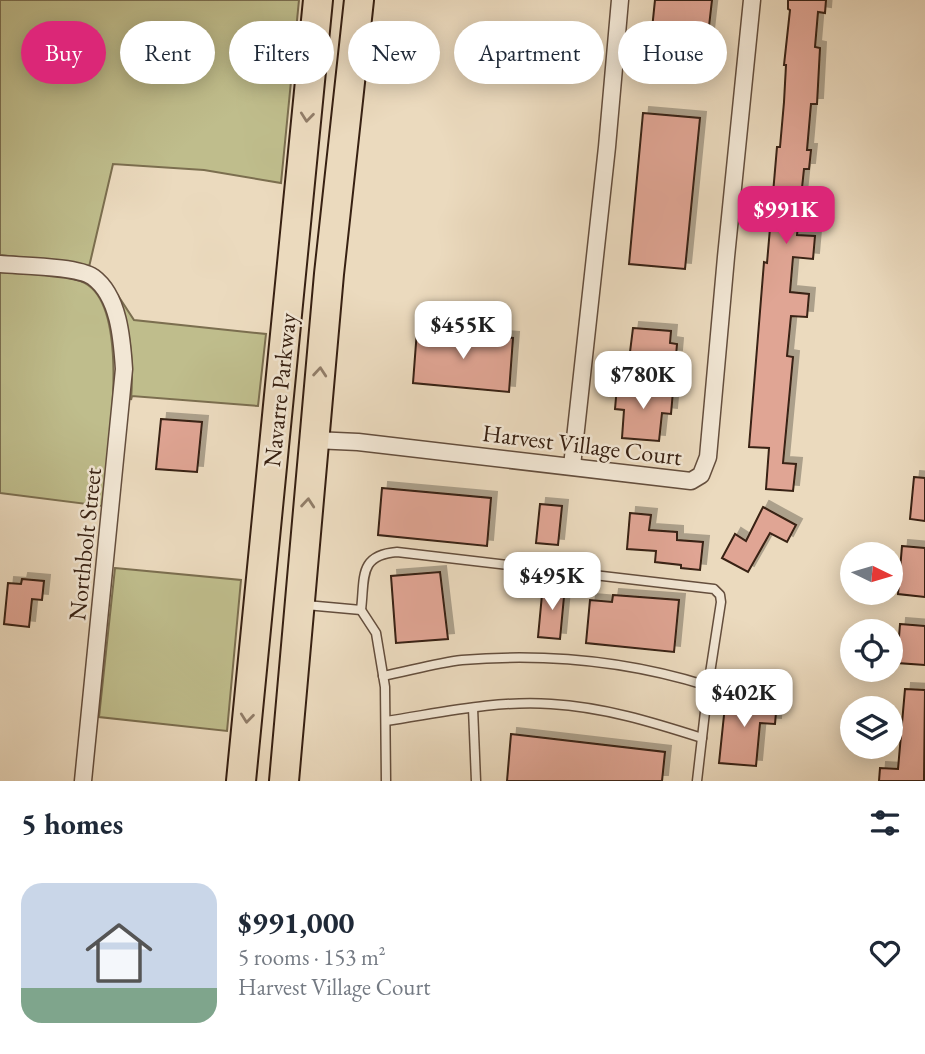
<!DOCTYPE html>
<html lang="en">
<head>
<meta charset="utf-8">
<style>
  body { margin:0; font-family:"EB Garamond",serif; background:#f6f6f7; color:#1f2937; height:100vh; display:flex; flex-direction:column; font-size:26px; white-space:nowrap }
  * { box-sizing:border-box; margin:0 }
  p { font-size:23px; color:#747a83 }
  .icon { flex:none; width:38px; height:38px; fill:none; stroke:currentColor; stroke-width:2; stroke-linecap:round; stroke-linejoin:round }
  .map { position:relative; height:781px; overflow:hidden }
  .drawer { display:flex; flex-direction:column; background:#fff; flex:1 }
  .drawer>* { flex:none }
  .top-card { position:absolute; left:21px; top:21px; width:884px; height:63px; display:flex; gap:14px }
  .needle { width:46px; rotate:95deg }
  .fabs { position:absolute; left:840px; top:542px; display:grid; gap:14px }
  .fabs a { display:grid; place-items:center; width:63px; height:63px; border-radius:50%; background:#fff; box-shadow:0 4px 18px #0003; font-size:35px }
  .price { position:absolute; translate:-50% -60px; padding:0 16px; border-radius:14px; background:#fff; color:#222; font-size:23px; line-height:46px; filter:drop-shadow(0 2px 4px #0008) }
  .price::after { content:''; position:absolute; left:50%; top:42px; width:21px; height:16px; margin-left:-10px; background:inherit; clip-path:polygon(0 0,100% 0,50% 100%) }
  .price.current { background:#db2777; color:#fff }
  ul { padding:0; list-style:none }
  li { display:flex; align-items:center; gap:21px; height:175px; padding:0 21px }
  li span { display:grid; place-items:center; flex:none; width:196px; height:140px; border-radius:21px; color:#555 }
  li>.icon { margin-inline-start:auto }
  span .icon { width:84px; height:84px; fill:#fffc; stroke-width:1 }
  li b { font-size:30px }
  h2 { display:flex; justify-content:space-between; align-items:center; height:84px; padding:0 21px; font-size:30px }
  .pill { padding:0 24px; border-radius:32px; background:#fff; box-shadow:0 4px 18px #0003; font-size:24px; line-height:63px }
  .pill.current { background:#db2777; color:#fff }
  .map>svg:first-child { display:block }
</style>
</head>
<body>
<div class="map">
<svg width="925" height="781" viewBox="0 0 925 781">
  <defs>
    <filter id="shadow"><feDropShadow dx="6" dy="-6" stdDeviation="0" flood-color="#0004"/></filter>
  </defs>
  <rect width="100%" height="100%" fill="#ebdabe"/>
  <filter id="stains"><feTurbulence type="fractalNoise" baseFrequency=".00286" numOctaves="4"/><feColorMatrix values="0 0 0 0 .2 0 0 0 0 .09 0 0 0 0 .02 0 0 0 .5 -.17"/></filter>
  <radialGradient id="worn" r=".72"><stop offset=".6" stop-color="#630" stop-opacity="0"/><stop offset="1" stop-color="#630" stop-opacity=".3"/></radialGradient>
  <g fill="#bfbd8c" stroke="#7b6e4f" stroke-width="2">
    <polygon points="0,0 299,0 281,183 204,170 113,164 89,267 73,263 0,255"/>
    <path d="M0,272C21,274 68,274 85,283C133,309 107,460 102,506L0,493Z"/>
    <path d="M117,294L134,320L266,334L258,406L132,396L131,400C134,362 131,328 117,294Z"/>
    <polygon points="115,568 241,580 227,731 99,717"/>
  </g>
  <g fill="#e0a594" stroke="#372012" stroke-width="2" filter="url(#shadow)">
    <polygon points="655,0 712,0 707,44 651,39"/>
    <polygon points="788,0 826,0 825,13 818,12 815,47 820,48 817,104 811,104 807,150 811,150 809,169 804,169 797,235 815,236 813,259 793,257 790,292 809,294 807,317 791,316 787,356 793,357 783,463 796,464 793,491 766,489 769,448 749,447 764,262 767,263 777,147 780,147 784,102 786,65 784,65 790,10 788,9"/>
    <polygon points="643,113 700,118 685,269 629,264"/>
    <polygon points="633,328 671,331 670,343 677,344 676,356 630,352"/>
    <polygon points="417,330 513,338 509,392 413,383"/>
    <polygon points="617,386 673,391 671,414 662,413 659,441 622,438 624,410 615,409"/>
    <polygon points="161,419 202,422 197,472 156,469"/>
    <polygon points="914,477 925,478 925,521 910,519"/>
    <polygon points="382,488 491,498 487,546 378,535"/>
    <polygon points="540,504 562,506 558,545 536,543"/>
    <polygon points="763,507 796,525 787,542 770,533 748,572 722,558 735,534 746,541"/>
    <polygon points="630,513 651,515 649,530 677,532 677,540 703,542 700,570 681,568 681,565 655,562 656,551 627,549"/>
    <polygon points="902,546 925,548 925,597 898,594"/>
    <polygon points="440,572 448,639 396,643 391,576"/>
    <polygon points="22,579 44,581 42,600 32,599 29,627 4,624 8,583 21,584"/>
    <polygon points="543,584 565,586 560,639 538,637"/>
    <polygon points="613,595 679,600 674,652 586,643 590,600 612,602"/>
    <polygon points="900,624 925,626 925,665 897,663"/>
    <polygon points="905,689 925,690 924,781 879,781 880,768 898,769"/>
    <polygon points="726,696 777,701 775,724 760,723 756,766 719,763"/>
    <polygon points="511,734 665,752 662,781 507,781"/>
  </g>
  <g fill="none" stroke-linecap="round" stroke-linejoin="round">
    <g stroke="#644e3d" stroke-width="11">
      <g id="lane">
        <path d="M306,605L361,610C365,578 358,555 397,552L714,589L720,595L721,602L708,686L697,781"/>
        <polyline points="361,610 376,633 385,687 386,781"/>
        <path d="M383,676C409,671 436,663 462,660C546,653 628,661 708,686"/>
        <polyline points="473,708 476,781"/>
        <path d="M386,721C440,713 496,700 551,704C603,707 652,722 702,738"/>
      </g>
    </g>
    <g stroke="#644e3d" stroke-width="19">
      <g id="street">
        <path d="M0,264C21,266 77,266 93,277C119,296 122,339 124,369L83,781"/>
        <polyline points="314,440 358,442 691,481 701,475 708,457 726,257 752,0"/>
        <polyline points="572,466 607,147 620,0"/>
      </g>
    </g>
    <g stroke="#372012" stroke-width="32">
      <g id="highway">
        <polyline points="241,781 318,0"/>
        <polyline points="284,781 329,274 359,0"/>
      </g>
    </g>
    <use href="#lane" stroke="#f2e7d5" stroke-width="8"/>
    <use href="#street" stroke="#f2e7d5" stroke-width="16"/>
    <use href="#highway" stroke="#ebdabe" stroke-width="28"/>
  </g>
  <defs><path id="oneway-chevron" d="M-2-3.5L2.5 0L-2 3.5" fill="none" stroke-width="1.6" stroke-linecap="round" stroke-linejoin="round" transform="scale(1.75)"/></defs>
  <g stroke="#917d68">
    <use href="#oneway-chevron" transform="translate(307 117) rotate(96)"/>
    <use href="#oneway-chevron" transform="translate(320 372) rotate(-85)"/>
    <use href="#oneway-chevron" transform="translate(308 503) rotate(-85)"/>
    <use href="#oneway-chevron" transform="translate(247 718) rotate(96)"/>
  </g>
  <g text-anchor="middle" stroke-width="5" stroke-linejoin="round" paint-order="stroke">
    <g font-size="24" fill="#372012" stroke="#f2e7d5">
      <text transform="translate(280 390) rotate(-84)" y="8">Navarre Parkway</text>
      <text transform="translate(582 445) rotate(7)" y="8">Harvest Village Court</text>
      <text transform="translate(85 544) rotate(-84)" y="8">Northbolt Street</text>
    </g>
  </g>
  <rect width="100%" height="100%" filter="url(#stains)"/>
  <rect width="100%" height="100%" fill="url(#worn)"/>
</svg>
<div class="fabs">
<a><svg class="needle" viewBox="-14 -14 28 28"><path d="M0-13l5 13h-10z" fill="#e53935"/><path d="M0 13l5-13h-10z" fill="#747a83"/></svg></a>
<a><svg class="icon" aria-label="locate" viewBox="0 0 24 24"><circle cx="12" cy="12" r="6"/><path d="M12 2v4M12 18v4M2 12h4M18 12h4"/></svg></a>
<a><svg class="icon" aria-label="layers" viewBox="0 0 24 24"><path d="M12 4l9 5-9 5-9-5zM3 14l9 5 9-5"/></svg></a>
</div>
<b class="price current" style="left:786px;top:246px">$991K</b>
<b class="price" style="left:463px;top:361px">$455K</b>
<b class="price" style="left:643px;top:411px">$780K</b>
<b class="price" style="left:552px;top:612px">$495K</b>
<b class="price" style="left:744px;top:729px">$402K</b>
<div class="top-card">
<a class="pill current">Buy</a>
<a class="pill">Rent</a>
<a class="pill">Filters</a>
<a class="pill">New</a>
<a class="pill">Apartment</a>
<a class="pill">House</a>
</div>
</div>
<section class="drawer">
<h2>5 homes<svg class="icon" aria-label="filters" viewBox="0 0 24 24"><path d="M4 7h16M4 17h16"/><circle cx="9" cy="7" r="2"/><circle cx="15" cy="17" r="2"/></svg></h2>
<ul>
<li><span style="background:linear-gradient(#c9d6e8 75%,#7fa58c 0)"><svg class="icon" aria-label="home" viewBox="0 0 24 24"><path d="M3 11l9-7 9 7M6 9v11h12V9"/></svg></span><div><b>$991,000</b><p>5 rooms · 153 m²</p><p>Harvest Village Court</p></div><svg class="icon" aria-label="heart" viewBox="0 0 24 24"><path d="M12 20l-8-8c-3-5 5-10 8-4 3-6 11-1 8 4z"/></svg></li>
</ul>
</section>
</body>
</html>
